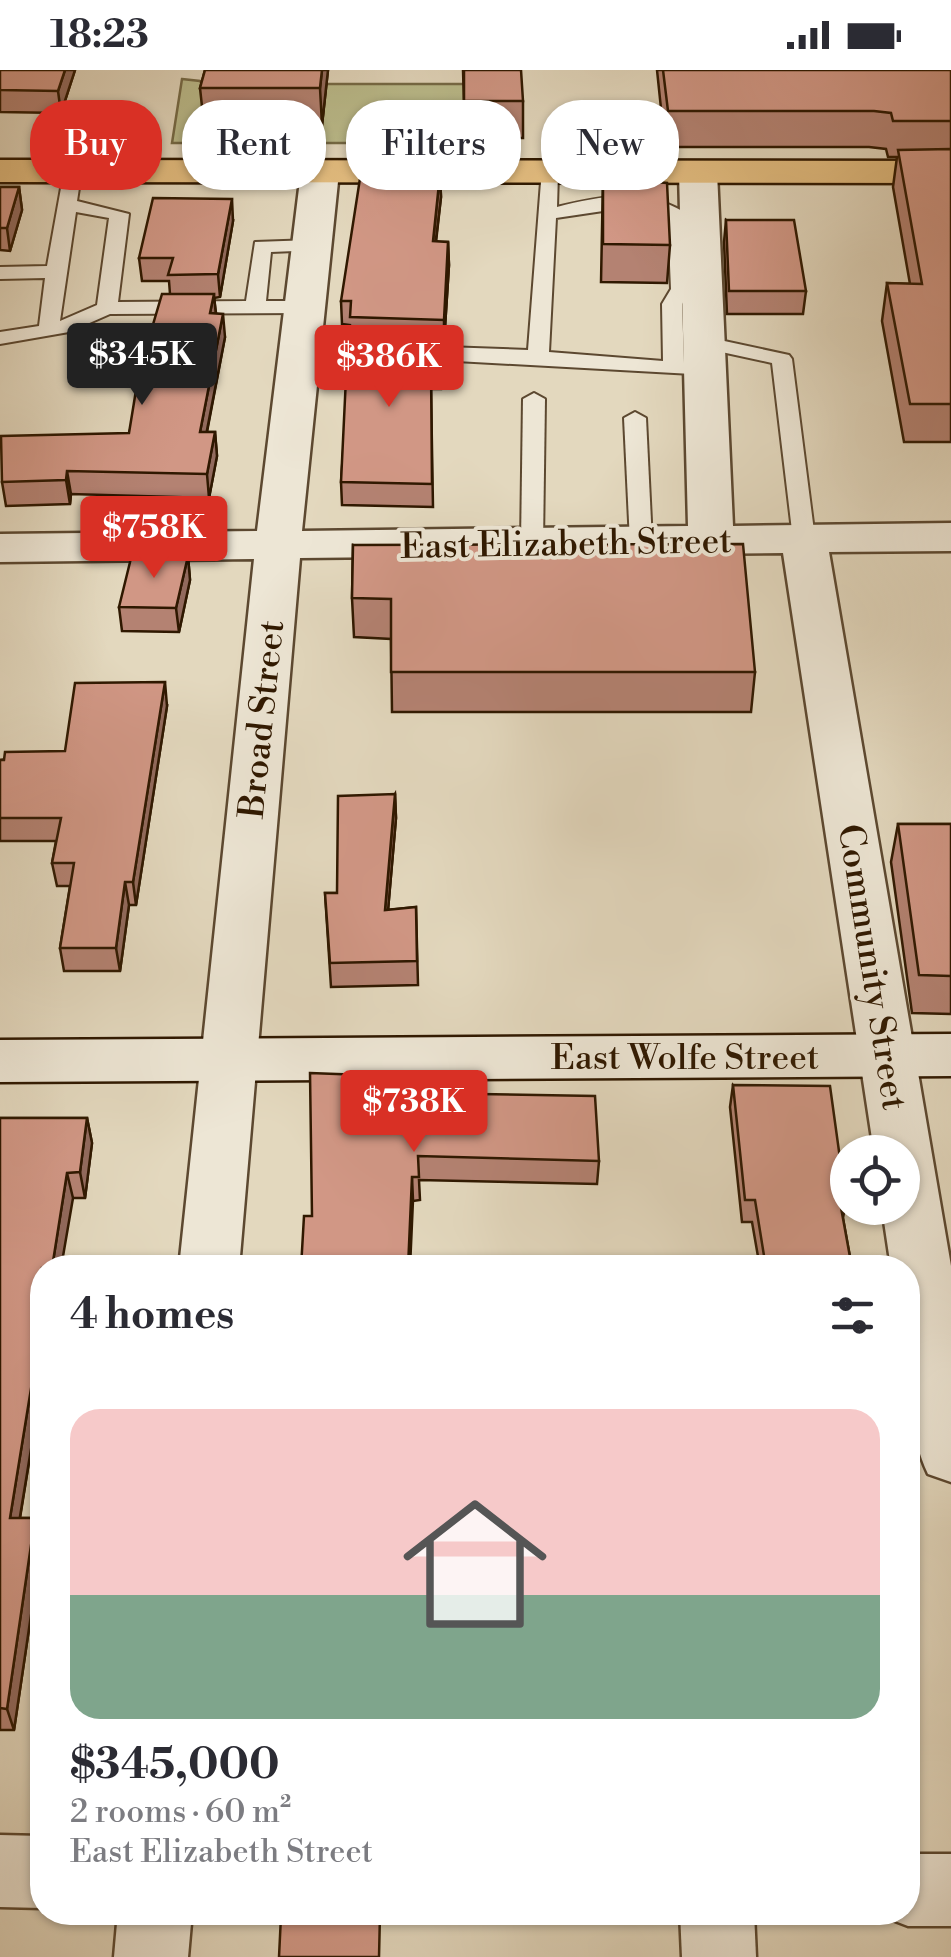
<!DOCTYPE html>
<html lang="en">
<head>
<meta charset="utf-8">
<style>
  body { margin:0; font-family:"Libre Bodoni",serif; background:#f7f7f7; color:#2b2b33; height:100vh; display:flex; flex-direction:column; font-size:38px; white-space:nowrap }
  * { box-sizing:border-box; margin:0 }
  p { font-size:32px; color:#7c7c81 }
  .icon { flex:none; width:55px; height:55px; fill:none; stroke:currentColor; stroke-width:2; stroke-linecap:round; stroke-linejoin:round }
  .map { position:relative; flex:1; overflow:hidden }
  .sheet { position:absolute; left:30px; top:1185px; width:890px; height:670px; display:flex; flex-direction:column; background:#fff; border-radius:40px; box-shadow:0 2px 8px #0004 }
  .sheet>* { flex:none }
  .hud { position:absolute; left:30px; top:30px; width:892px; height:90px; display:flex; gap:20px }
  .controls { position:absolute; left:830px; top:1065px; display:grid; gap:20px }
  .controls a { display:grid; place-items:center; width:90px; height:90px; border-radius:50%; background:#fff; box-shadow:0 2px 8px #0004; font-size:50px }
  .price { position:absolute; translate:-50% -85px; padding:0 22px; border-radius:10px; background:#d93025; color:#fff; font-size:32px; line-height:65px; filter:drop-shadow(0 2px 5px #0008) }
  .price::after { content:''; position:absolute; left:50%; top:60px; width:30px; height:22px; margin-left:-15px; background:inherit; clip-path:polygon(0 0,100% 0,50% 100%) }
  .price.selected { background:#222; color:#fff }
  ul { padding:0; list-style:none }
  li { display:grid; align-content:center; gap:20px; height:530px; padding:0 40px }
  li+li { border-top:2px solid #e1e1e2 }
  li span { display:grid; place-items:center; height:310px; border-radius:30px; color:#555 }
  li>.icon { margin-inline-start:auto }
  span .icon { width:180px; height:180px; fill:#fffc; stroke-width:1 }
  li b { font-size:42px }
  h2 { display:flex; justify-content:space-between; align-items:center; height:120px; padding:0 40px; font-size:42px }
  .pill { padding:0 35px; border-radius:40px; background:#fff; box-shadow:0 2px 8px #0004; font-size:35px; line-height:90px }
  .pill.selected { background:#d93025; color:#fff }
  .status { display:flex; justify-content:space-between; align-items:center; height:70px; padding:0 50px; background:#fff; direction:ltr }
  .status svg { height:28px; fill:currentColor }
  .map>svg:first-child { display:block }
</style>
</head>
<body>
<div class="status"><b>18:23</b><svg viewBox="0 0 49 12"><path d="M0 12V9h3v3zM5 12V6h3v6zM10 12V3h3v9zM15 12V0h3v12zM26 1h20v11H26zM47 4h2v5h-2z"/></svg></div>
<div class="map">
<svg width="951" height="1887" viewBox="0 0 951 1887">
  <rect width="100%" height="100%" fill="#e3d8be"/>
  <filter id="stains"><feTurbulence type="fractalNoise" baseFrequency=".002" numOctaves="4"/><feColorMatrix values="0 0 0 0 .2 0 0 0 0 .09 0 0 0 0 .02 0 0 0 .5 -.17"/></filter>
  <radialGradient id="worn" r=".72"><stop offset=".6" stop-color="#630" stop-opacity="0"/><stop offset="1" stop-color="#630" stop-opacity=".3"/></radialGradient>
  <polygon fill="#bbbc8c" stroke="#756a46" stroke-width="2.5" points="182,9 200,11 210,26 322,55 326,14 466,14 465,73 172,73"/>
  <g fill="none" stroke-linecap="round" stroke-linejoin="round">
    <g stroke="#5c4830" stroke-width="4">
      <g id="lane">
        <path d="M542,99L558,103L557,137C600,126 643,118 684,142L691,219L682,234L684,293L710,297V305L294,282V274L301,272L528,280ZM630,137L668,148L671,219L662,234L663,291L549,282L556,148Z"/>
        <path d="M70,112L79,118L77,131L129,144L118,232L246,231L255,172L312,170L319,172V180L271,182L266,231H305L315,237L305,243L110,244L69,262L0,274V262L39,256L45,208L0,209V197L47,196L61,118ZM76,142L109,148L97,235L60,251Z"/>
        <polygon points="701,266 789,285 792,289 815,469 812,474 804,476 793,469 772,293 694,276 694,268"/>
        <polygon points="534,323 545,329 543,473 532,480 521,473 523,329"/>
        <polygon points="635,342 646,348 652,472 641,479 630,472 624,348"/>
      </g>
    </g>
    <g stroke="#5c4830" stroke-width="5">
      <g id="street">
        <path d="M320,91L333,94L339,102L302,461L688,456L679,102L685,94H711L717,102L733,456L951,453V481L829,482L951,1196V1412L928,1404C899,1342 908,1264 908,1198H891L882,1138H902V1082H874L783,483L300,488L239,1198H179L254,489L0,492V464L257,461L301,102L307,94Z"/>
        <polygon points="0,1765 42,1766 42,1838 0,1837"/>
        <polygon points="908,1784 951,1784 951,1856 908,1856 882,1846 908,1842"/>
        <polygon points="118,1842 192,1842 188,1887 114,1887"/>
        <polygon points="680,1842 754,1842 756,1887 682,1887"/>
      </g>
    </g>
    <g stroke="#2f1800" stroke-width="5">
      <polygon id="secondary" points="951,964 951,1006 0,1012 0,970"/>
    </g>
    <g stroke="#2f1800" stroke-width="5">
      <polygon id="primary" points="0,90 951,91 951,113 0,112"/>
    </g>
    <use href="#lane" fill="#ede6d5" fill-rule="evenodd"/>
    <use href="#street" fill="#ede6d5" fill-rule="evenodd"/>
    <use href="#secondary" fill="#ede6d5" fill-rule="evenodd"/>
    <use href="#primary" fill="#e2bc7f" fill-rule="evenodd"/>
  </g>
  <g fill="#b48272" stroke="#2f1800" stroke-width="2.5">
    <polygon points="0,0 75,0 61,43 0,42"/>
    <polygon points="205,0 328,0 322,55 204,55 200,18"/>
    <polygon points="463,0 523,31 523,68 465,68"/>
    <polygon points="657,0 951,0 951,372 904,372 882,251 887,213 910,214 893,117 897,87 888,87 886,79 869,77 665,77"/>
    <polygon points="440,104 441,127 436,172 448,172 449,195 444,273 443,273 441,319 431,319 433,437 342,435 341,412 351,266 350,255 342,254 341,231"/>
    <polygon points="603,108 670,175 667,213 601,212"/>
    <polygon points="0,117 19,117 22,140 10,181 0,180"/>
    <polygon points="726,150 806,221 803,244 727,244 724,172"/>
    <polygon points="233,151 220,227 214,228 216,243 225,267 207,362 215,362 217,386 209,428 71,424 70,434 6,436 2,412 129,363 170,224 169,211 142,211 139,188"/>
    <polygon points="353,475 755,602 751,642 392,642 391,569 354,567 352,528"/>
    <polygon points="188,486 190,510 179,562 122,561 119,537"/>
    <polygon points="167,636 136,835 129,835 120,901 64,901 60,878 70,816 57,816 52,793 56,771 0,771 0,690 65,681"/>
    <polygon points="395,724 396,748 388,840 416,837 418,915 331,917 325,823 337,823"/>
    <polygon points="898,754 951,754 951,944 912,943 891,792"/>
    <polygon points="733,1015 846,1132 843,1148 852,1198 760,1198 752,1152 742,1152 730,1037"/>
    <polygon points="416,1023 599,1091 597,1114 419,1110 420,1130 312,1146"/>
    <polygon points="0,1048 87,1048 92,1073 85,1128 73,1128 42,1198 42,1312 20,1448 35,1448 42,1471 14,1660 0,1660"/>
  </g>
  <g fill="#926a5d" stroke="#2f1800" stroke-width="2.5">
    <polygon points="65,0 75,0 61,43 58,21"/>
    <polygon points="322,0 328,0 322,55 320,18"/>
    <polygon points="440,104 441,127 433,194 433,171"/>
    <polygon points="19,117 22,140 10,181 7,158"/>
    <polygon points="232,129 233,151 220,227 218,204"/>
    <polygon points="448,172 449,195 444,273 444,250"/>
    <polygon points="214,224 216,247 210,243"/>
    <polygon points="223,244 225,267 202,386 200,362"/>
    <polygon points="215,362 217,386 209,428 207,404"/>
    <polygon points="67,401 71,424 70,434 66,410"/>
    <polygon points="188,486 190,510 179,562 176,538"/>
    <polygon points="165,612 167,636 136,835 133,812"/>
    <polygon points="395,724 396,748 386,864 385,840"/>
    <polygon points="125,812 129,835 120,901 116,878"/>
    <polygon points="87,1048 92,1073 85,1128 80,1102"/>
    <polygon points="67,1103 73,1128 61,1198 52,1198"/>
    <polygon points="412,1107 413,1130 410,1198 408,1198"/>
    <polygon points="42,1251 42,1312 16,1471 10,1448"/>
    <polygon points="35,1448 42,1471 14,1660 7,1639"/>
  </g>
  <g fill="#d19785" stroke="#2f1800" stroke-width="2.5">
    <polygon points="0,0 65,0 58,21 0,20"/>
    <polygon points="205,0 322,0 320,18 200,18"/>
    <polygon points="464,0 521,0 523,31 464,31"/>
    <polygon points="663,0 951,0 951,51 893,51 891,43 874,41 668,41"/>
    <polygon points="951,79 951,334 910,334 887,213 922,214 898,80"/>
    <polygon points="361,102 440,104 433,171 448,172 444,250 350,247 351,231 341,231"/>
    <polygon points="603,108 667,113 670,175 603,174"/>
    <polygon points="0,117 19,117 7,158 0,158"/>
    <polygon points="153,128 232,129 218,204 168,205 173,188 139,188"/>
    <polygon points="726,150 794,150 806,221 729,221"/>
    <polygon points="162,224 214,224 210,243 223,244 200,362 215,362 207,404 67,401 66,410 2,412 1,366 129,363 139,302"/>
    <polygon points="348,266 443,271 441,296 431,296 432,414 341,412"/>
    <polygon points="743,474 755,602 391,602 391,529 352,528 353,475"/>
    <polygon points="132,484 188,486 176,538 119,537"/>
    <polygon points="165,612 133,812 125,812 116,878 60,878 74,793 52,793 61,748 0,748 0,690 4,690 5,682 65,681 75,613"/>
    <polygon points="395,724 385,840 416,837 417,891 330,893 325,823 337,823 338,726"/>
    <polygon points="898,754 951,754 951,906 919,905"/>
    <polygon points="310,1003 415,1007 416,1023 595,1026 599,1091 418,1086 419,1107 412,1107 408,1198 301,1198 304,1146 312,1146"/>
    <polygon points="733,1015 830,1016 846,1132 840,1132 852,1198 766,1198 755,1130 745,1130"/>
    <polygon points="0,1048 87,1048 80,1102 67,1103 52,1198 42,1198 42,1251 10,1448 35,1448 7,1639 0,1638"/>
    <polygon points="380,1844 379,1887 279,1887 281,1846"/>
  </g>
  <g text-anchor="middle" stroke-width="8" stroke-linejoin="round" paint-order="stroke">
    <g font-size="35" fill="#2f1800" stroke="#ede6d5">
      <text transform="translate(566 473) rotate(-1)" y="12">East Elizabeth Street</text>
      <text transform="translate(261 649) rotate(-84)" y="12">Broad Street</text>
      <text transform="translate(873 897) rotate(81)" y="12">Community Street</text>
      <text x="685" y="999">East Wolfe Street</text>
    </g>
  </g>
  <rect width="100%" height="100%" filter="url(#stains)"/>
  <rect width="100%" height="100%" fill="url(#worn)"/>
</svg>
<div class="controls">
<a><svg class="icon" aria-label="locate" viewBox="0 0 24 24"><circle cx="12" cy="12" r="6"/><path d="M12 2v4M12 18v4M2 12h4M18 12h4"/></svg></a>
</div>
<b class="price selected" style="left:142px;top:338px">$345K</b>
<b class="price" style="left:389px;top:340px">$386K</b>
<b class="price" style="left:154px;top:511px">$758K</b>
<b class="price" style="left:414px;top:1085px">$738K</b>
<div class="hud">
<a class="pill selected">Buy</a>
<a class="pill">Rent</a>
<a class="pill">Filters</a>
<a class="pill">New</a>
</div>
<section class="sheet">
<h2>4 homes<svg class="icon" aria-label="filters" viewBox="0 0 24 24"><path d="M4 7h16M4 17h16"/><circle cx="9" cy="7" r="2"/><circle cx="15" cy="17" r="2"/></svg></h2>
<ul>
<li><span style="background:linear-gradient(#f6c9c9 60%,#7fa58c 0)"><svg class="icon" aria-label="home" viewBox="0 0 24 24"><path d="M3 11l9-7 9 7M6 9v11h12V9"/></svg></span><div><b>$345,000</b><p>2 rooms · 60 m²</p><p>East Elizabeth Street</p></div></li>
</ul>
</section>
</div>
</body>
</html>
